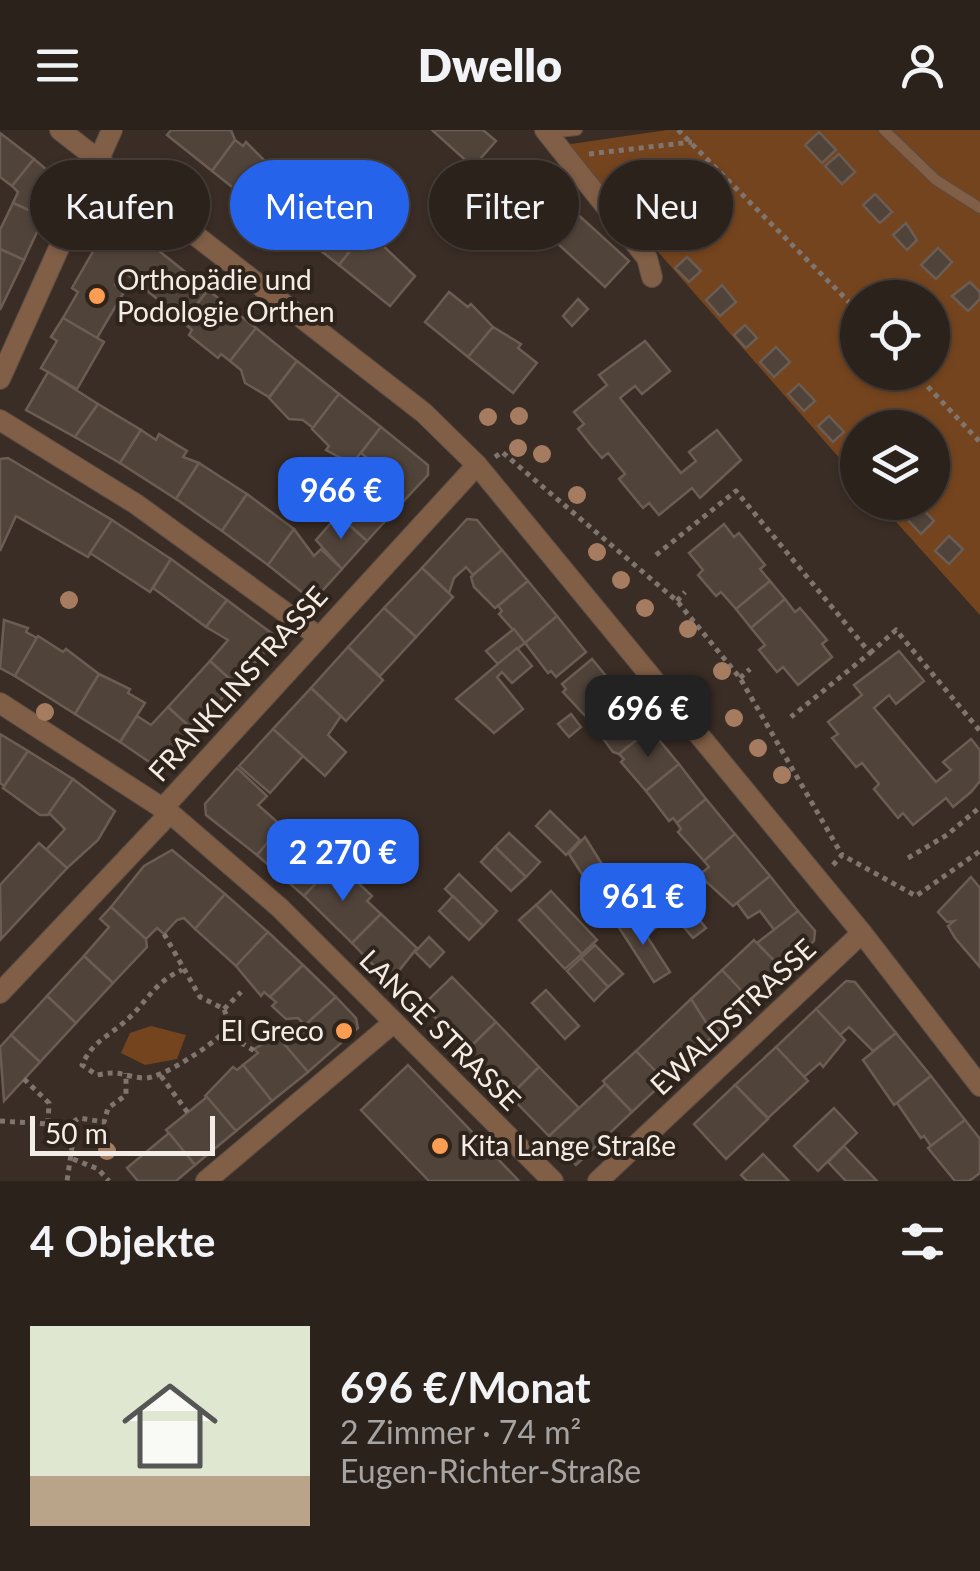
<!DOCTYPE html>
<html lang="de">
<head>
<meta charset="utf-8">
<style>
  body { margin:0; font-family:Lato,sans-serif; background:#382f29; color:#f1f3f6; height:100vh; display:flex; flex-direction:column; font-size:38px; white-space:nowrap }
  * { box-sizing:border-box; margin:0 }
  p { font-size:32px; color:#a6a4a3 }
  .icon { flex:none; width:55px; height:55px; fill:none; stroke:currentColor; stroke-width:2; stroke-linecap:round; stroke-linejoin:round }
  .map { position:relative; height:1051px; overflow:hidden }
  .details { display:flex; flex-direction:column; background:#2c221c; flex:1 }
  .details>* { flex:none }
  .guide { position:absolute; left:30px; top:30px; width:920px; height:90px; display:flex; gap:20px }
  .tools { position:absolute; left:840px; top:150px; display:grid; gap:20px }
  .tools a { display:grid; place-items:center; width:110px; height:110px; border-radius:50%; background:#2c221c; box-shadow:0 2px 8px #0004,0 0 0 2px #483f3b; font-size:50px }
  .scale { position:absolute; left:30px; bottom:25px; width:185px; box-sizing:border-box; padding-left:10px; border:5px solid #f4ece6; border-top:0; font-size:28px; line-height:35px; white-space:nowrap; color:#f4ece6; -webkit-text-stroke:8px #2f241b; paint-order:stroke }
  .price { position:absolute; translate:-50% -85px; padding:0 22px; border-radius:20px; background:#2563eb; color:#fff; font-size:32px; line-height:65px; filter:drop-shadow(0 2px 5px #0008) }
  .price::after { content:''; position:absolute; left:50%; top:60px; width:30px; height:22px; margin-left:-15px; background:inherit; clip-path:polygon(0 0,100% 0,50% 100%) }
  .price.current { background:#222; color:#fff }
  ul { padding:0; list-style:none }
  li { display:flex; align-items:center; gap:30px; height:250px; padding:0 30px }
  li span { display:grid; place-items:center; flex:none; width:280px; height:200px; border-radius:0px; color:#555 }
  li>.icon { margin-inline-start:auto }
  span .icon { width:120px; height:120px; fill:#fffc; stroke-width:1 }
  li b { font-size:42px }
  h2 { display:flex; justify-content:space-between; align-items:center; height:120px; padding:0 30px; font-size:42px }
  .tag { padding:0 35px; border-radius:45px; background:#2c221c; box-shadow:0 2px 8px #0004,0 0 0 2px #483f3b; font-size:35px; line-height:90px }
  .tag.current { background:#2563eb; color:#fff }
  header { display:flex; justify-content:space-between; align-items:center; height:130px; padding:0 30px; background:#2c221c; font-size:45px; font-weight:800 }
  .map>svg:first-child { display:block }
</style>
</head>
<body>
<header><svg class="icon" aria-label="menu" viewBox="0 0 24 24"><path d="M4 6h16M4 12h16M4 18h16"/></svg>Dwello<svg class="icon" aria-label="person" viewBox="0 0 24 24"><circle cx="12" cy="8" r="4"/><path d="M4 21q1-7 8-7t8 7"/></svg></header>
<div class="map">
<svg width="980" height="1051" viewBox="0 0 980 1051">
  <rect width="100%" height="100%" fill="#3a2d25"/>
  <g fill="#74441e" fill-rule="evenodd">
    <path d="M667,0H980V485L879,373L932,372V298H858L857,348L564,15ZM858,168H932V242H858Z"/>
    <polygon points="151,896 186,905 177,929 145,935 121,923 130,903"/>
  </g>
  <g fill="#50433a" stroke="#6b5d53" stroke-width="2.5">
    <polygon points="171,0 231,0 235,10 212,41 167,5"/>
    <polygon points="432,0 483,0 496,11 473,37"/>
    <polygon points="819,2 836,20 822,33 805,15"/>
    <polygon points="0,3 34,29 12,56 0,47"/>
    <polygon points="235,10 243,16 246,12 280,46 256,76 212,41"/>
    <polygon points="839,24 855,42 842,54 825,36"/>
    <polygon points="34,29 60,51 44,87 13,73 18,62 12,56"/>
    <polygon points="519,31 629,131 605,157 496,57"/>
    <polygon points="630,52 644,68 630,81 616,66"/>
    <polygon points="312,64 325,74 328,71 363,105 339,135 288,95"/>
    <polygon points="875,64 892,82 880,93 863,75"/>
    <polygon points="13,73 44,87 24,130 0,119 0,100"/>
    <polygon points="114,85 208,160 184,191 123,141 115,155 124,162 97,208 63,188 78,162 72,158"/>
    <polygon points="662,89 675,104 659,118 645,103"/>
    <polygon points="906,93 917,110 907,120 893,105"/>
    <polygon points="363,105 374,114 377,110 415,146 390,176 339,135"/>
    <polygon points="938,118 952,132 936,149 921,135"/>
    <polygon points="0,119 24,130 0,180"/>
    <polygon points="687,127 701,141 689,152 675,138"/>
    <polygon points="970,152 980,162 980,169 968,181 952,166"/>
    <polygon points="722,155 736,172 720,186 706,170"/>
    <polygon points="208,160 256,198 230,231 221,224 218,228 189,205 192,200 183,192"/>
    <polygon points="449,162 468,177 471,174 493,197 468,227 425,192"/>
    <polygon points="578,169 588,179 572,196 563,186"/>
    <polygon points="63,188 104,212 77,259 41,238 57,211 51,207"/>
    <polygon points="745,195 757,208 746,218 734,205"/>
    <polygon points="493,197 521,214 518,218 537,233 513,263 468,227"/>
    <polygon points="256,198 297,231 269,267 245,253 241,240 230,231"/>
    <polygon points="645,211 670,241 642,264 635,256 620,268 681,343 696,331 689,322 717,300 741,330 700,368 692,358 659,385 649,373 643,378 619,349 625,344 608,323 602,328 590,314 578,299 584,294 574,282 607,255 599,245"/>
    <polygon points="776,217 790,232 774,247 760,232"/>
    <polygon points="297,231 339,264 313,298 303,290 289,289 269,268"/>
    <polygon points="48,242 98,274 75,307 26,280"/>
    <polygon points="799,254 815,271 804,281 788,264"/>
    <polygon points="339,264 381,297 352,334 326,320 329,316 312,299"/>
    <polygon points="98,274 141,300 120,333 75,307"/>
    <polygon points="829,286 844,302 833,312 818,296"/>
    <polygon points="381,297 428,335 428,345 399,376 368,351 379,344 378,337 361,323"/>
    <polygon points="141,300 156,310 159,304 187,321 183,327 199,333 176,369 120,333"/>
    <polygon points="8,328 112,390 88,427 16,386 0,421 0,329"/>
    <polygon points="199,333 247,364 222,401 176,369"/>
    <polygon points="368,351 399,376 367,411 332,379 356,353 362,358"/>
    <polygon points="247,364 294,399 268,435 222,401"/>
    <polygon points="920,376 934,391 921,404 907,389"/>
    <polygon points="338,385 367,411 342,439 316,410"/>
    <polygon points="467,389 477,390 502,420 473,445 466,437 454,448 449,463 422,438"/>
    <polygon points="112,390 171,429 150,462 90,423"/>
    <polygon points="724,394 734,407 739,403 765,435 760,439 770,451 736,479 721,462 716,466 698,445 703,440 689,423"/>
    <polygon points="294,399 314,426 321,419 342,439 313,471 268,435"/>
    <polygon points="949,406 963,419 949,434 935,421"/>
    <polygon points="502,420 528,451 495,478 474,457 471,447"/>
    <polygon points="171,429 227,470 206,497 153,458"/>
    <polygon points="422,438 453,467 416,507 384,478"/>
    <polygon points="528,451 557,486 525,513 499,484 502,481 498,476"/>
    <polygon points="770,451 785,469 751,498 736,479"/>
    <polygon points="785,469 795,482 800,478 827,510 822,514 832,527 798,555 783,537 777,542 759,520 765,515 751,498"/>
    <polygon points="227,470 278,508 235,554 210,531 228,510 206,497"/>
    <polygon points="384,478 416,507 380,546 348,517"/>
    <polygon points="557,486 586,522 556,547 551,541 548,543 525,513"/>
    <polygon points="4,490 28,498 26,502 37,508 15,546 0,538"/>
    <polygon points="514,499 525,513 498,534 486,521"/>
    <polygon points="38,506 63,522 66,519 99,544 75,584 15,546"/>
    <polygon points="348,517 383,550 346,591 311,558"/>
    <polygon points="517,518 532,536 512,553 502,542 497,547 523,579 494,603 456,569"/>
    <polygon points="899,521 924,551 896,574 889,565 874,578 936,652 951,640 943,632 971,609 980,620 980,651 971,662 953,677 946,668 913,695 903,683 898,688 874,659 879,654 862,633 856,637 832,608 838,604 828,592 862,565 854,555"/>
    <polygon points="592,529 621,564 589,590 563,562 566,559 562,554"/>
    <polygon points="210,531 235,554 193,600 168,577"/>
    <polygon points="99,544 130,559 128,563 145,573 120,612 75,584"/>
    <polygon points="311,558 341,586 328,605 346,622 325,646 273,599"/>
    <polygon points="621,564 650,599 619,624 613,622 589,590"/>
    <polygon points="168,577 193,600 158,638 120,612 137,586 151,595"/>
    <polygon points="571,584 581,597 569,607 558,594"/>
    <polygon points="273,599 303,626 270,663 239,636"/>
    <polygon points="650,599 679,634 646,661 621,632 624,629 619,624"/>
    <polygon points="0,604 28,621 4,656 0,653"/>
    <polygon points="28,621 73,649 48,685 40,685 3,658"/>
    <polygon points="679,634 706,669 677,693 673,688 669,691 646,661"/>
    <polygon points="237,638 267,666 258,675 282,696 257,725 206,685 205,674"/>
    <polygon points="73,649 115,681 98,710 67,738 46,720 65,699 49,683"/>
    <polygon points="706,669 735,704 704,731 678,702 681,699 677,693"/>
    <polygon points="550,681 580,710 566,725 536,696"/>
    <polygon points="281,697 331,737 304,766 257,725"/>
    <polygon points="509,703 540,732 526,747 495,717"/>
    <polygon points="735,704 770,746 733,776 699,745 709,737 704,731"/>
    <polygon points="585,707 630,779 614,794 569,724"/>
    <polygon points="39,713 67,738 1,809 0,755"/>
    <polygon points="495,717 526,747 511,761 481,732"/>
    <polygon points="172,720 225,764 195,799 184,788 177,790 164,804 157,798 146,809 111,777 144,736"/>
    <polygon points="331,737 344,749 349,744 372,766 367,771 381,784 352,813 304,766"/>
    <polygon points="459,744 497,781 483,796 445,759"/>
    <polygon points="770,746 798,781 775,801 760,781 748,788 737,773"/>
    <polygon points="971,747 980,758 980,837 955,808 948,796 954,791 947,792 938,782"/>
    <polygon points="673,756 706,798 693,808 673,784 649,803 638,786"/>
    <polygon points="551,761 597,810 582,824 536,775"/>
    <polygon points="225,764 268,802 236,836 195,799"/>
    <polygon points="453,766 483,796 469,810 439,781"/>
    <polygon points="536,775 582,824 565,839 519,790"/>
    <polygon points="111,777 146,809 147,817 113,853 84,826 109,797 100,789"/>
    <polygon points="798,781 815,801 814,811 783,840 757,813"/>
    <polygon points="632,783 670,842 654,852 616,793"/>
    <polygon points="381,784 417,818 390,852 352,813"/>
    <polygon points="268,802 303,835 270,867 264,862 261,866 236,836"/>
    <polygon points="429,807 444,822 430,837 415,822"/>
    <polygon points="754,810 783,840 750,870 722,840"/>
    <polygon points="595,815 623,844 608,857 581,828"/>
    <polygon points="84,826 113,853 76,893 47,866"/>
    <polygon points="581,828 608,857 594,871 567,841"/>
    <polygon points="303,835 336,867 305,895 298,888 286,889 272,876 276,872 270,867"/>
    <polygon points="722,840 750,870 714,905 691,869"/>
    <polygon points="452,847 496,892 467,920 423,875"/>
    <polygon points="846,851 855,852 896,903 873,921 849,897 840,905 816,879"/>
    <polygon points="546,860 579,896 565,909 532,873"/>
    <polygon points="47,866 76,893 40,932 11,905"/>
    <polygon points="336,867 356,888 358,898 308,942 279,908 290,899 294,905"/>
    <polygon points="691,869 714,905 665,951 636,921"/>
    <polygon points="816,879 845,910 823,937 820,933 804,947 776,917"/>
    <polygon points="496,892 539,937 510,966 467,920"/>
    <polygon points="896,903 931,946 894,975 863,930"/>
    <polygon points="11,905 40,932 4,971 0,917"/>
    <polygon points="277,906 308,942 272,971 243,935 258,923 254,919"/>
    <polygon points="776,917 808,951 768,988 735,955"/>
    <polygon points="636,921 665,951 632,982 603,951"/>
    <polygon points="243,935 272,971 236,1001 205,966 233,937 237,940"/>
    <polygon points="408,935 519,1051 429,1051 361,980"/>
    <polygon points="539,937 579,978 549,1006 510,966"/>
    <polygon points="931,946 965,990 931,1016 924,1006 921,1008 897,973"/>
    <polygon points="605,954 632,982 576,1035 549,1006"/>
    <polygon points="735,955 768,989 726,1029 694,994"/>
    <polygon points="207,967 236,1001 195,1035 166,1000"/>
    <polygon points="834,978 857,1003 818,1041 794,1016"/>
    <polygon points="965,990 980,1009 980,1043 969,1051 955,1051 928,1018"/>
    <polygon points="169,1003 195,1035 176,1051 138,1051 127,1038"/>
    <polygon points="844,1016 877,1051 846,1051 828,1032"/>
    <polygon points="763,1024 789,1051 747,1051 741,1045"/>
  </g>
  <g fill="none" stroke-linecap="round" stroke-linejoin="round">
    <g stroke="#584c44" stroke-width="12">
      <g id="lane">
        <polyline points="884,0 936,50 980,78"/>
        <polyline points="550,3 577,0"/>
      </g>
    </g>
    <g stroke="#584c44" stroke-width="22">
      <g id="street">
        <polyline points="60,0 424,283 477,335 862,803 980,956"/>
        <polyline points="545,0 647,128 652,147"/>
        <polyline points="0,249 112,0"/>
        <polyline points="0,290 136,374 319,507"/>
        <polyline points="0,573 170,683 280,778 553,1051"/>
        <polyline points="163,678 477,335"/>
        <polyline points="0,863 170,683"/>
        <polyline points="206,1051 393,893"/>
        <polyline points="598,1051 862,803"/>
      </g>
    </g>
    <g stroke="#80756e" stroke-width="5" stroke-dasharray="5 5" stroke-linecap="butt">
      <polyline points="678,0 858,181"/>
      <polyline points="589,24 692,12"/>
      <polyline points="914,242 980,312"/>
      <polyline points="495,327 502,322 677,471 740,548 842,725"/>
      <polyline points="656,425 736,361 870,523 791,587"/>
      <polyline points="677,471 685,462"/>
      <polyline points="870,523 896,500 980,601"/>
      <polyline points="740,548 750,539"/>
      <polyline points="908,728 947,705 980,677"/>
      <polyline points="833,735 842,725 916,766 980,721"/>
      <path d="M164,804L200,867L224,879L229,893L224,902C213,914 161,950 143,948C121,946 122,940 97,945L82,935C92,913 104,909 122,894C145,876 153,852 182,840"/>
      <polyline points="224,879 241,862"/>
      <polyline points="224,902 258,923"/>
      <polyline points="161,946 188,983"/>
      <polyline points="24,949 49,973 48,994"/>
      <polyline points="0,991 48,994 72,1017 67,1051"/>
      <polyline points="57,1003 79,988 104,992 108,978 126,965 126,943"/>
      <polyline points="73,1029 98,1039 109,1051"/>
    </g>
    <use href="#lane" stroke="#815e46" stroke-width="10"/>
    <use href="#street" stroke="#815e46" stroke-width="20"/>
  </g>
  <g fill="#a67c60">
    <circle cx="519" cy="286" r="9"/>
    <circle cx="488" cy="287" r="9"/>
    <circle cx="518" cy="318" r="9"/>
    <circle cx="542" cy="324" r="9"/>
    <circle cx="577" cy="365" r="9"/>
    <circle cx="597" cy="422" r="9"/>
    <circle cx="621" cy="450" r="9"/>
    <circle cx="69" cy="470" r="9"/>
    <circle cx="645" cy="478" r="9"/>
    <circle cx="688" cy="499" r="9"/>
    <circle cx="722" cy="541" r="9"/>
    <circle cx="45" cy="582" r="9"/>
    <circle cx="734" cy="588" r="9"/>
    <circle cx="758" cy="618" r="9"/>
    <circle cx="782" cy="645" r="9"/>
    <circle cx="107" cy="1021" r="9"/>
  </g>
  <g fill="#fc9d54" stroke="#2f241b" stroke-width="4">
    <circle cx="97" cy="166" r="10"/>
    <circle cx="344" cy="901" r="10"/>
    <circle cx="440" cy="1016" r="10"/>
  </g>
  <g text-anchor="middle" stroke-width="8" stroke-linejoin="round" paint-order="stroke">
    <g font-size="28" fill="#f4ece6" stroke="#2f241b" text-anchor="start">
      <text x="117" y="160">Orthopädie und<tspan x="117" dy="32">Podologie Orthen</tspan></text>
      <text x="324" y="911" text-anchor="end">El Greco</text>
      <text x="460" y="1026">Kita Lange Straße</text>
    </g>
    <g font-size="28" fill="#f4ece6" stroke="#2f241b">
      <text transform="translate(238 554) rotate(-48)" y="10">FRANKLINSTRASSE</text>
      <text transform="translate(733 887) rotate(-43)" y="10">EWALDSTRASSE</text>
      <text transform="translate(440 900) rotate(45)" y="10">LANGE STRASSE</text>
    </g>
  </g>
</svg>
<div class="tools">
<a><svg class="icon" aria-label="locate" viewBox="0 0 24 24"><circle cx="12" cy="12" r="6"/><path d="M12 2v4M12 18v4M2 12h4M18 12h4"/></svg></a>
<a><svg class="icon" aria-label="layers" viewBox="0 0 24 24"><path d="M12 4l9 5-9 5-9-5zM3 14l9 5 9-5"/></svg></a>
</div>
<div class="scale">50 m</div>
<b class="price" style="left:341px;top:412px">966 €</b>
<b class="price current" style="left:648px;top:630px">696 €</b>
<b class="price" style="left:343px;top:774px">2 270 €</b>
<b class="price" style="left:643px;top:818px">961 €</b>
<div class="guide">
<a class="tag">Kaufen</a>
<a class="tag current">Mieten</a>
<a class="tag">Filter</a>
<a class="tag">Neu</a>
</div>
</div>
<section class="details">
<h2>4 Objekte<svg class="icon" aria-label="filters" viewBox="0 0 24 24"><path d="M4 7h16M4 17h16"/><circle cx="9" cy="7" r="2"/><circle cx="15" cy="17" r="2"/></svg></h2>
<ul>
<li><span style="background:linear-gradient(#dfe7d0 75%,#b9a48a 0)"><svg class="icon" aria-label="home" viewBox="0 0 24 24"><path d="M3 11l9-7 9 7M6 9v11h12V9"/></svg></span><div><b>696 €/Monat</b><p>2 Zimmer · 74 m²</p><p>Eugen-Richter-Straße</p></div></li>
</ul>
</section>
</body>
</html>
